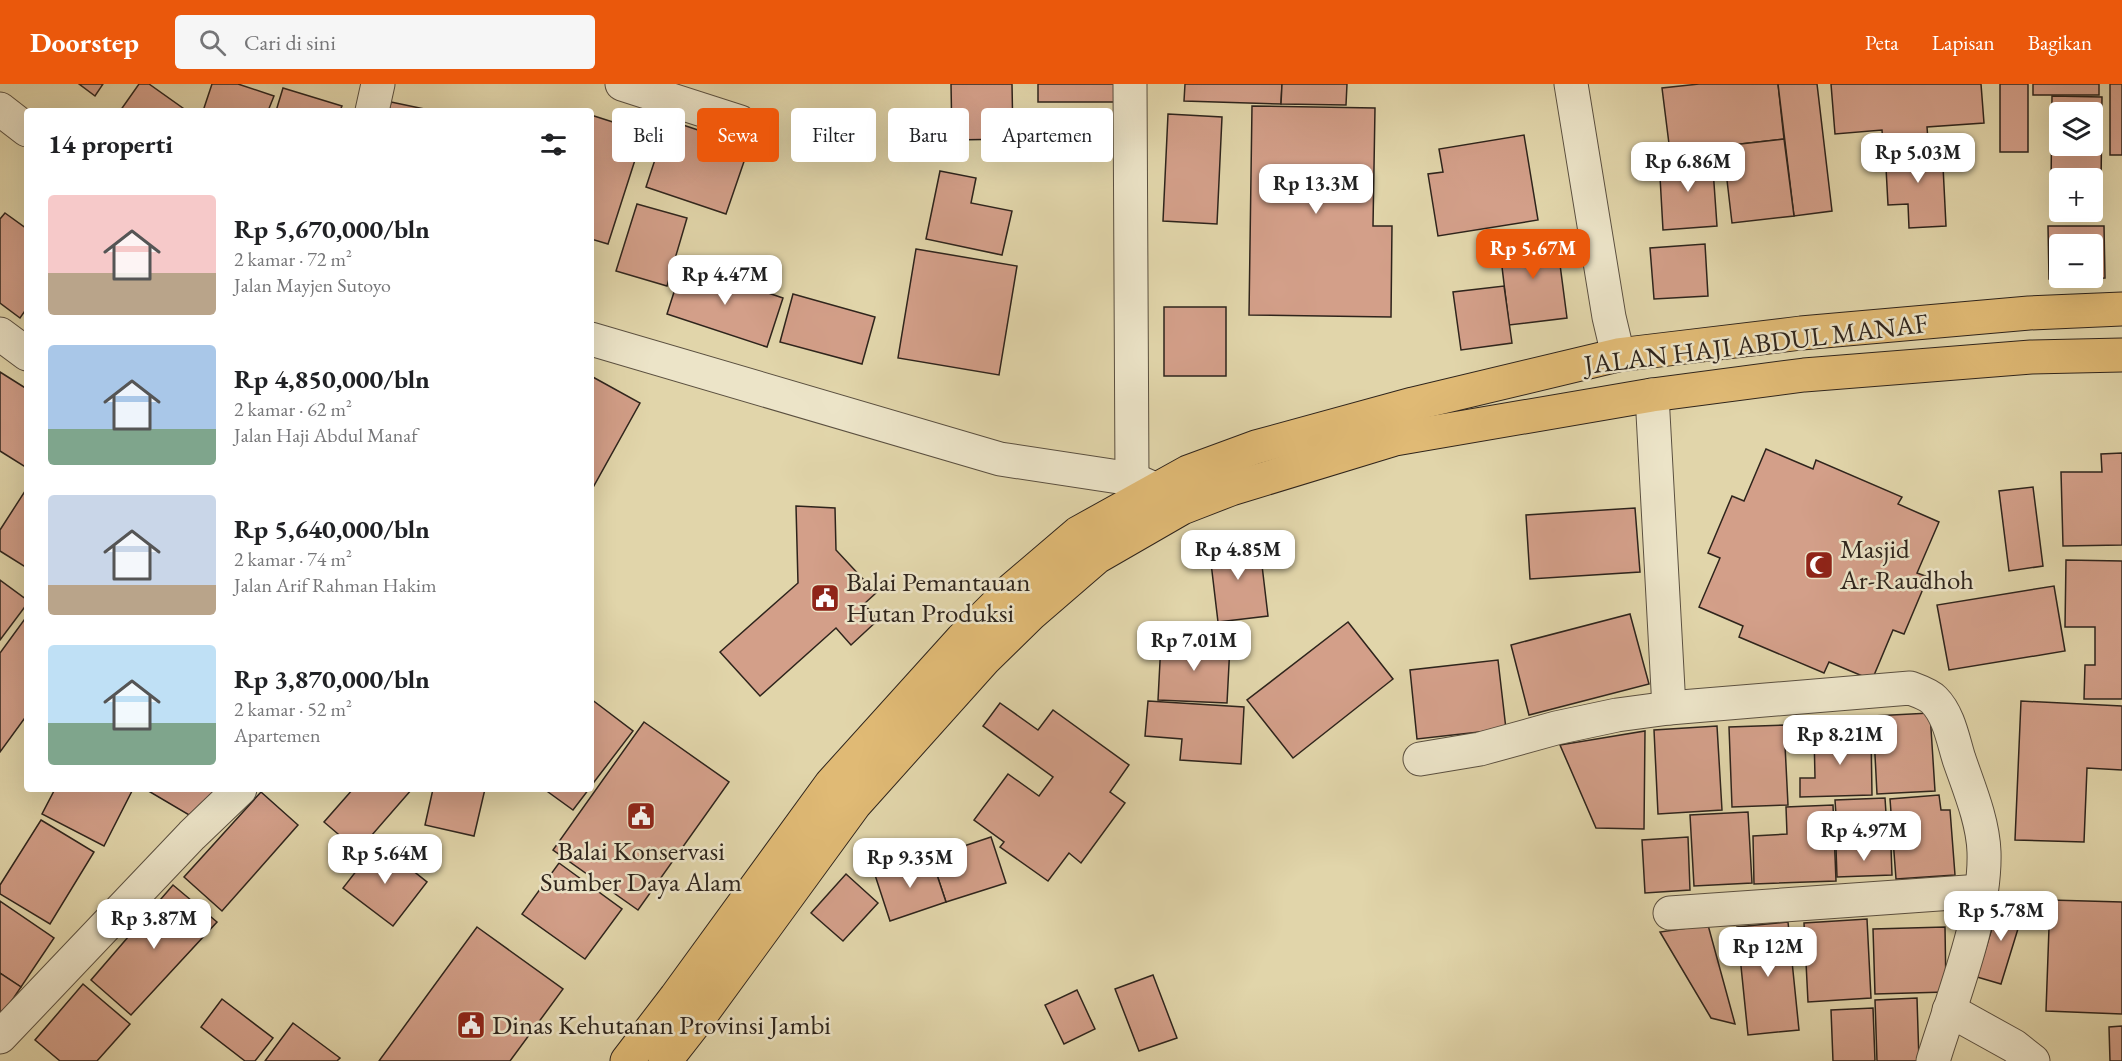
<!DOCTYPE html>
<html lang="id">
<head>
<meta charset="utf-8">
<style>
  body { margin:0; font-family:"EB Garamond",serif; background:#f6f6f6; color:#202124; height:100vh; display:flex; flex-direction:column; font-size:22px; white-space:nowrap }
  * { box-sizing:border-box; margin:0 }
  p { font-size:20px; color:#757577 }
  .icon { flex:none; width:33px; height:33px; fill:none; stroke:currentColor; stroke-width:2; stroke-linecap:round; stroke-linejoin:round }
  .map { position:relative; flex:1; overflow:hidden }
  .details { position:absolute; left:24px; top:24px; width:570px; height:684px; display:flex; flex-direction:column; background:#fff; border-radius:6px; box-shadow:0 6px 24px #0002 }
  .details>* { flex:none }
  .hud { position:absolute; left:612px; top:24px; width:570px; height:54px; display:flex; gap:12px }
  .controls { position:absolute; left:2049px; top:18px; display:grid; gap:12px }
  .controls a { display:grid; place-items:center; width:54px; height:54px; border-radius:6px; background:#fff; box-shadow:0 6px 24px #0002; font-size:30px }
  .price { position:absolute; translate:-50% -51px; padding:0 14px; border-radius:12px; background:#fff; color:#222; font-size:20px; line-height:39px; filter:drop-shadow(0 2px 3px #0008) }
  .price::after { content:''; position:absolute; left:50%; top:36px; width:18px; height:14px; margin-left:-9px; background:inherit; clip-path:polygon(0 0,100% 0,50% 100%) }
  .price.active { background:#ea580c; color:#fff }
  ul { padding:0; list-style:none }
  li { display:flex; align-items:center; gap:18px; height:150px; padding:0 24px }
  li span { display:grid; place-items:center; flex:none; width:168px; height:120px; border-radius:6px; color:#555 }
  li>.icon { margin-inline-start:auto }
  span .icon { width:72px; height:72px; fill:#fffc; stroke-width:1 }
  li b { font-size:26px }
  h2 { display:flex; justify-content:space-between; align-items:center; height:72px; padding:0 24px; font-size:26px }
  .pill { padding:0 21px; border-radius:6px; background:#fff; box-shadow:0 6px 24px #0002; font-size:21px; line-height:54px }
  .pill.active { background:#ea580c; color:#fff }
  header { display:flex; align-items:center; gap:36px; box-sizing:border-box; height:84px; padding:0 30px; background:#ea580c; color:#fff }
  header strong { font-size:28px }
  nav { display:flex; gap:33px; margin-inline-start:auto; font-size:21px }
  .search { width:420px; height:54px; background:#f6f6f6; display:flex; align-items:center; gap:15px; box-sizing:border-box; padding:0 21px; border-radius:6px; color:#757577; font-size:22px }
  .map>svg:first-child { display:block }
</style>
</head>
<body>
<header>
<strong>Doorstep</strong>
<div class="search"><svg class="icon" aria-label="search" viewBox="0 0 24 24"><circle cx="10" cy="10" r="6"/><path d="M15 15l6 6"/></svg>Cari di sini</div>
<nav><a>Peta</a><a>Lapisan</a><a>Bagikan</a></nav>
</header>
<div class="map">
<svg width="2122" height="977" viewBox="0 0 2122 977">
  <rect width="100%" height="100%" fill="#e1d5aa"/>
  <filter id="stains"><feTurbulence type="fractalNoise" baseFrequency=".00333" numOctaves="4"/><feColorMatrix values="0 0 0 0 .2 0 0 0 0 .09 0 0 0 0 .02 0 0 0 .5 -.17"/></filter>
  <radialGradient id="worn" r=".72"><stop offset=".6" stop-color="#630" stop-opacity="0"/><stop offset="1" stop-color="#630" stop-opacity=".3"/></radialGradient>
  <g fill="#d39f89" stroke="#2e241c" stroke-width="1.5" fill-rule="evenodd">
    <polygon points="79,0 103,0 95,12"/>
    <polygon points="139,0 149,0 187,27 120,27"/>
    <polygon points="212,0 238,0 274,12 268,27 203,27"/>
    <polygon points="951,0 1012,0 1013,55 952,56"/>
    <rect x="1038" y="0" width="80" height="18"/>
    <polygon points="1185,0 1282,0 1281,20 1184,17"/>
    <polygon points="1282,0 1347,0 1346,21 1281,20"/>
    <polygon points="1699,0 1778,0 1784,55 1670,68 1662,4"/>
    <polygon points="1778,0 1817,0 1832,127 1794,132"/>
    <polygon points="1831,0 1981,0 1984,39 1927,43 1928,56 1883,60 1882,46 1835,50"/>
    <rect x="2000" y="0" width="28" height="68"/>
    <rect x="2033" y="0" width="66" height="11"/>
    <rect x="2110" y="0" width="12" height="71"/>
    <polygon points="283,4 342,22 340,27 276,27"/>
    <path d="M2052,12L2102,13L2101,103L2092,102V94H2060V102H2051ZM2060,28H2092V62H2060Z"/>
    <polygon points="391,18 434,27 389,27"/>
    <polygon points="1252,22 1375,24 1373,142 1392,142 1391,233 1249,231"/>
    <polygon points="1168,30 1222,33 1217,140 1163,137"/>
    <polygon points="591,31 644,48 608,160 591,155"/>
    <polygon points="668,36 749,63 726,130 646,103"/>
    <polygon points="1524,51 1538,136 1438,152 1428,90 1443,88 1439,65"/>
    <polygon points="1784,55 1794,132 1732,139 1723,62"/>
    <polygon points="1942,62 1946,142 1909,144 1908,120 1888,121 1885,65"/>
    <polygon points="1712,71 1717,142 1663,146 1659,75"/>
    <polygon points="940,87 976,94 971,119 1012,127 1002,171 926,155"/>
    <polygon points="637,120 687,134 667,202 616,187"/>
    <polygon points="5,129 27,145 27,224 20,234 0,219 0,135"/>
    <path d="M2048,142H2104L2105,194L2049,195ZM2060,160H2092V194H2060Z"/>
    <polygon points="1556,150 1567,234 1509,241 1499,158"/>
    <polygon points="1705,160 1708,212 1654,215 1650,164"/>
    <polygon points="916,165 1017,182 999,291 898,274"/>
    <polygon points="683,180 783,214 767,263 667,230"/>
    <polygon points="1504,202 1512,259 1461,266 1453,208"/>
    <polygon points="793,210 875,233 862,280 780,258"/>
    <rect x="1164" y="223" width="62" height="69"/>
    <polygon points="0,288 27,305 27,384 0,367"/>
    <polygon points="591,292 640,319 591,407"/>
    <polygon points="1766,365 1813,385 1816,376 1902,413 1898,420 1939,438 1917,489 1928,493 1904,550 1893,546 1872,596 1829,578 1824,589 1739,553 1743,542 1699,523 1720,474 1708,469 1732,412 1744,417"/>
    <polygon points="2122,369 2122,461 2063,462 2061,388 2102,388 2101,370"/>
    <polygon points="2033,403 2043,482 2009,487 1999,407"/>
    <polygon points="27,404 27,484 0,467 0,446"/>
    <polygon points="796,422 835,424 836,466 876,509 864,520 878,536 851,561 836,544 760,612 720,568 798,499"/>
    <polygon points="1635,424 1640,488 1530,495 1526,431"/>
    <polygon points="1259,456 1268,532 1218,538 1209,462"/>
    <polygon points="2066,476 2122,477 2122,615 2084,615 2085,581 2095,581 2095,543 2065,543"/>
    <polygon points="0,496 27,516 27,520 0,556"/>
    <polygon points="2054,502 2065,567 1949,586 1937,521"/>
    <polygon points="1630,530 1649,600 1529,631 1511,561"/>
    <polygon points="27,532 27,631 0,668 0,569"/>
    <polygon points="1348,538 1393,595 1293,674 1247,616"/>
    <polygon points="1161,558 1230,561 1227,619 1158,616"/>
    <polygon points="1498,576 1506,645 1417,655 1410,586"/>
    <polygon points="591,615 633,647 591,702"/>
    <polygon points="1148,617 1244,623 1241,680 1180,676 1182,655 1145,652"/>
    <polygon points="2021,617 2122,622 2122,686 2087,684 2084,758 2015,756"/>
    <polygon points="1000,619 1038,646 1053,626 1129,681 1110,708 1125,719 1081,779 1069,769 1048,797 1000,763 1004,758 974,736 1008,690 1039,712 1053,693 983,642"/>
    <polygon points="1930,629 1935,707 1877,710 1873,632"/>
    <polygon points="644,638 729,698 638,826 553,766"/>
    <polygon points="1784,641 1788,721 1732,723 1729,643"/>
    <polygon points="1717,642 1722,726 1658,730 1654,646"/>
    <polygon points="1645,647 1644,745 1596,744 1560,661"/>
    <polygon points="1871,648 1872,711 1800,713 1800,694 1815,694 1814,649"/>
    <polygon points="55,705 133,705 104,762 42,730"/>
    <polygon points="145,705 220,705 201,738"/>
    <polygon points="353,705 412,705 358,767 324,738"/>
    <polygon points="433,705 485,705 474,752 425,741"/>
    <polygon points="544,705 589,705 573,726"/>
    <polygon points="261,708 298,741 222,827 184,793"/>
    <polygon points="1939,711 1941,726 1950,726 1955,791 1896,795 1890,715"/>
    <polygon points="1885,714 1888,760 1838,763 1835,716"/>
    <polygon points="1833,721 1836,797 1754,800 1753,752 1787,750 1786,723"/>
    <polygon points="1748,728 1752,799 1694,802 1690,731"/>
    <polygon points="41,736 94,768 50,840 0,810 0,801"/>
    <polygon points="991,753 1006,799 946,818 931,773"/>
    <polygon points="1688,753 1690,806 1645,809 1642,756"/>
    <polygon points="378,759 427,798 393,842 343,804"/>
    <polygon points="1891,763 1892,791 1837,793 1836,764"/>
    <polygon points="931,773 946,818 890,837 875,791"/>
    <polygon points="559,779 622,825 585,875 522,830"/>
    <polygon points="846,790 878,819 843,857 811,829"/>
    <polygon points="173,801 217,838 131,931 91,896"/>
    <polygon points="2001,815 2025,822 2001,900 1977,893"/>
    <polygon points="2050,816 2122,818 2122,930 2046,927"/>
    <polygon points="0,817 54,854 21,903 0,889"/>
    <polygon points="1867,835 1871,914 1808,918 1804,839"/>
    <polygon points="1788,838 1799,946 1748,951 1737,843"/>
    <polygon points="1708,841 1735,940 1711,934 1660,848"/>
    <polygon points="477,843 563,905 510,977 379,977"/>
    <polygon points="1945,843 1946,908 1875,910 1873,845"/>
    <polygon points="0,889 21,903 0,934"/>
    <polygon points="1153,891 1177,954 1139,967 1115,905"/>
    <polygon points="83,900 130,940 97,977 60,977 35,956"/>
    <polygon points="1077,906 1095,945 1064,960 1045,921"/>
    <polygon points="1917,914 1919,977 1877,977 1875,916"/>
    <polygon points="222,915 273,954 255,977 245,977 201,943"/>
    <polygon points="1873,924 1875,977 1833,977 1831,926"/>
    <polygon points="293,939 340,974 337,977 265,977"/>
    <polygon points="2122,942 2122,977 2110,977 2109,943"/>
  </g>
  <g fill="none" stroke-linecap="round" stroke-linejoin="round">
    <g stroke="#5b5040" stroke-width="35">
      <g id="minor">
        <polyline points="622,0 740,38"/>
        <polyline points="1130,0 1132,395"/>
        <polyline points="1571,0 1609,233 1618,271"/>
        <polyline points="0,25 27,46"/>
        <polyline points="372,27 378,0"/>
        <polyline points="0,250 27,270"/>
        <polyline points="591,255 1000,375 1132,395 1157,406 1175,420"/>
        <polyline points="1652,311 1669,624"/>
        <path d="M1420,675L1480,665L1556,644L1617,631L1669,624L1910,604C1918,607 1928,610 1934,616C1949,631 1953,656 1959,675C1969,704 1983,737 1984,768C1986,832 1952,915 1933,977"/>
        <polyline points="1670,829 1981,807"/>
        <polyline points="1949,926 2014,962 2033,977"/>
        <polyline points="0,953 192,751 240,705"/>
      </g>
    </g>
    <g stroke="#2e241c" stroke-width="35">
      <g id="major">
        <polyline points="627,977 676,913 831,700 962,555 1010,507 1078,449 1188,388 1256,363 1413,320 1618,271 1801,249 2029,229 2122,225"/>
        <polyline points="665,977 701,931 855,720 984,576 1031,530 1097,473 1182,424 1231,405 1395,355 1652,311 1804,291 2031,273 2122,271"/>
      </g>
    </g>
    <use href="#minor" stroke="#ece4c8" stroke-width="33"/>
    <use href="#major" stroke="#e0ba75" stroke-width="33"/>
  </g>
  <defs>
    <g id="mosque-square" transform="scale(1.5)"><rect x="-9" y="-9" width="18" height="18" rx="4" fill="#8f2418" stroke="#ece4c8"/><path d="M3.5-4.9A6 6 0 1 0 3.5 4.9A5 5 0 1 1 3.5-4.9Z" fill="#fff"/></g>
    <g id="civic-square" transform="scale(1.5)"><rect x="-9" y="-9" width="18" height="18" rx="4" fill="#8f2418" stroke="#ece4c8"/><path d="M-.6-6.5H3V-4.5H.6V-3L4-1V1h2V6H-6V1h2V-1L-.6-3ZM-1.2 2.5V6h2.4V2.5Z" fill="#fff"/></g>
  </defs>
  <g fill-rule="evenodd">
    <use href="#mosque-square" x="1819" y="481"/>
    <use href="#civic-square" x="825" y="514"/>
    <use href="#civic-square" x="641" y="732"/>
    <use href="#civic-square" x="471" y="941"/>
  </g>
  <g text-anchor="middle" stroke-width="5" stroke-linejoin="round" paint-order="stroke">
    <g font-size="27" fill="#2e241c" stroke="#ece4c8">
      <text transform="translate(1756 260) rotate(-7)" y="9">JALAN HAJI ABDUL MANAF</text>
    </g>
    <g font-size="27" fill="#2e241c" stroke="#ece4c8" text-anchor="start">
      <text x="1840" y="474">Masjid<tspan x="1840" dy="31">Ar-Raudhoh</tspan></text>
      <text x="846" y="507">Balai Pemantauan<tspan x="846" dy="31">Hutan Produksi</tspan></text>
      <text x="641" y="776" text-anchor="middle">Balai Konservasi<tspan x="641" dy="31">Sumber Daya Alam</tspan></text>
      <text x="492" y="950">Dinas Kehutanan Provinsi Jambi</text>
    </g>
  </g>
  <rect width="100%" height="100%" filter="url(#stains)"/>
  <rect width="100%" height="100%" fill="url(#worn)"/>
</svg>
<div class="controls">
<a><svg class="icon" aria-label="layers" viewBox="0 0 24 24"><path d="M12 4l9 5-9 5-9-5zM3 14l9 5 9-5"/></svg></a>
<a>+</a>
<a>−</a>
</div>
<b class="price" style="left:1918px;top:100px">Rp 5.03M</b>
<b class="price" style="left:1688px;top:109px">Rp 6.86M</b>
<b class="price" style="left:1316px;top:131px">Rp 13.3M</b>
<b class="price active" style="left:1533px;top:196px">Rp 5.67M</b>
<b class="price" style="left:725px;top:222px">Rp 4.47M</b>
<b class="price" style="left:1238px;top:497px">Rp 4.85M</b>
<b class="price" style="left:1194px;top:588px">Rp 7.01M</b>
<b class="price" style="left:1840px;top:682px">Rp 8.21M</b>
<b class="price" style="left:1864px;top:778px">Rp 4.97M</b>
<b class="price" style="left:385px;top:801px">Rp 5.64M</b>
<b class="price" style="left:910px;top:805px">Rp 9.35M</b>
<b class="price" style="left:2001px;top:858px">Rp 5.78M</b>
<b class="price" style="left:154px;top:866px">Rp 3.87M</b>
<b class="price" style="left:1768px;top:894px">Rp 12M</b>
<div class="hud">
<a class="pill">Beli</a>
<a class="pill active">Sewa</a>
<a class="pill">Filter</a>
<a class="pill">Baru</a>
<a class="pill">Apartemen</a>
</div>
<section class="details">
<h2>14 properti<svg class="icon" aria-label="filters" viewBox="0 0 24 24"><path d="M4 7h16M4 17h16"/><circle cx="9" cy="7" r="2"/><circle cx="15" cy="17" r="2"/></svg></h2>
<ul>
<li><span style="background:linear-gradient(#f6c9c9 65%,#b9a48a 0)"><svg class="icon" aria-label="home" viewBox="0 0 24 24"><path d="M3 11l9-7 9 7M6 9v11h12V9"/></svg></span><div><b>Rp 5,670,000/bln</b><p>2 kamar · 72 m²</p><p>Jalan Mayjen Sutoyo</p></div></li>
<li><span style="background:linear-gradient(#a9c7e8 70%,#7fa58c 0)"><svg class="icon" aria-label="home" viewBox="0 0 24 24"><path d="M3 11l9-7 9 7M6 9v11h12V9"/></svg></span><div><b>Rp 4,850,000/bln</b><p>2 kamar · 62 m²</p><p>Jalan Haji Abdul Manaf</p></div></li>
<li><span style="background:linear-gradient(#c9d6e8 75%,#b9a48a 0)"><svg class="icon" aria-label="home" viewBox="0 0 24 24"><path d="M3 11l9-7 9 7M6 9v11h12V9"/></svg></span><div><b>Rp 5,640,000/bln</b><p>2 kamar · 74 m²</p><p>Jalan Arif Rahman Hakim</p></div></li>
<li><span style="background:linear-gradient(#bfe0f5 65%,#7fa58c 0)"><svg class="icon" aria-label="home" viewBox="0 0 24 24"><path d="M3 11l9-7 9 7M6 9v11h12V9"/></svg></span><div><b>Rp 3,870,000/bln</b><p>2 kamar · 52 m²</p><p>Apartemen</p></div></li>
</ul>
</section>
</div>
</body>
</html>
